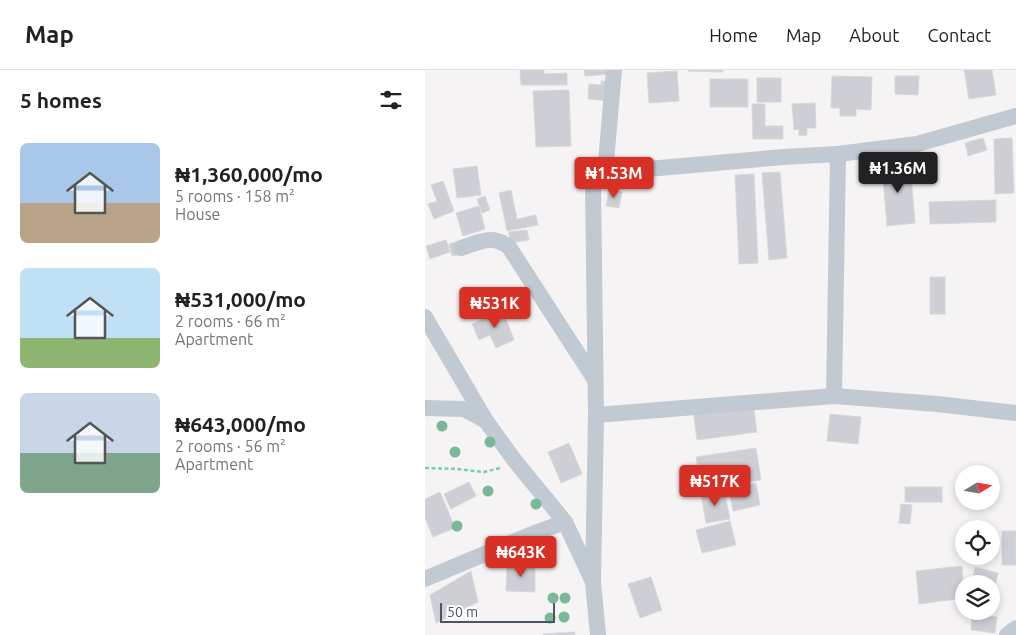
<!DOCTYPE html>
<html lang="en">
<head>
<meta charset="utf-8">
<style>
  body { margin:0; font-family:Ubuntu,sans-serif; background:#f6f6f6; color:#202124; height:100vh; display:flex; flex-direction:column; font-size:19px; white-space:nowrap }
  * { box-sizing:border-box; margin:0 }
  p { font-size:16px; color:#757577 }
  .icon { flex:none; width:28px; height:28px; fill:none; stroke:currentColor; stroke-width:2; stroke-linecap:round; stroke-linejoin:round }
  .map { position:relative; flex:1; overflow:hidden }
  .drawer { display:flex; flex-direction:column; background:#fff; width:425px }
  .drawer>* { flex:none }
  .needle { width:32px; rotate:79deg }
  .buttons { position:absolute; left:530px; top:395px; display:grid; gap:10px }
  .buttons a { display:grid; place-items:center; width:45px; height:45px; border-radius:50%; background:#fff; box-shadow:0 2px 8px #0003; font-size:25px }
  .scale { position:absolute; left:15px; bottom:12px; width:115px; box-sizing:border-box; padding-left:5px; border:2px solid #4a5661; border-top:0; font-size:14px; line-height:18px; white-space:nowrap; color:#4a5661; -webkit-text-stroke:4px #fff; paint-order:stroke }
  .price { position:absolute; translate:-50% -42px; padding:0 11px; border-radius:5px; background:#d93025; color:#fff; font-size:16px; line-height:32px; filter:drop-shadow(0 1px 2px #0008) }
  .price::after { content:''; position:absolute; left:50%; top:30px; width:15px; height:11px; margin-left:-8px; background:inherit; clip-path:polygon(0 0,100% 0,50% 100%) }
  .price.active { background:#222; color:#fff }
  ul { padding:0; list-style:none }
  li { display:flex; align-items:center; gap:15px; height:125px; padding:0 20px }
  li span { display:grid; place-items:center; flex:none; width:140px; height:100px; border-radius:8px; color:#555 }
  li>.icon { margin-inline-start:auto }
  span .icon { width:60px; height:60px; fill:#fffc; stroke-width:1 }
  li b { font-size:21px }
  h2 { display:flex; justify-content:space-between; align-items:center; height:60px; padding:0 20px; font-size:21px }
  header { display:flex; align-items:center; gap:30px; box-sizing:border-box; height:70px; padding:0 25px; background:#fff; border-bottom:1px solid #e0e0e0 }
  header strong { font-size:24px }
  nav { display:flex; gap:28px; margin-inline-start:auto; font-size:18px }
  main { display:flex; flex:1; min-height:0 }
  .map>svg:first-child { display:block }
</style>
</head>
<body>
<header>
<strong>Map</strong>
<nav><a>Home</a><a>Map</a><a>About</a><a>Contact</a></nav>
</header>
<main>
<section class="drawer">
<h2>5 homes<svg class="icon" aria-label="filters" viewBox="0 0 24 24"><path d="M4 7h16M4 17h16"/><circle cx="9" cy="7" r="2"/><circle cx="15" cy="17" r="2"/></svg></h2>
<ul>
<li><span style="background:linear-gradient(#a9c7e8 60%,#b9a48a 0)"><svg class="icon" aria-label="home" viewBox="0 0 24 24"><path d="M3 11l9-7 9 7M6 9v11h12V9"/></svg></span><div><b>₦1,360,000/mo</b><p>5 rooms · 158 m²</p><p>House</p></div></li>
<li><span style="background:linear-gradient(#bfe0f5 70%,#8fb573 0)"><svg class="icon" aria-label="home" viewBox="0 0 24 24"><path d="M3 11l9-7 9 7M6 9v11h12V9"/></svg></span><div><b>₦531,000/mo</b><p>2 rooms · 66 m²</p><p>Apartment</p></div></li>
<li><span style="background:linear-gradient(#c9d6e8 60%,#7fa58c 0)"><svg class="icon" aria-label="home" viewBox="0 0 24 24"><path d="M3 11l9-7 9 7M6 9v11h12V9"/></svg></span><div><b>₦643,000/mo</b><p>2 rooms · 56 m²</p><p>Apartment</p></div></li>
</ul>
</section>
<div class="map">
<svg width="591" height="565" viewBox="0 0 591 565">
  <rect width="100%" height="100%" fill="#f5f3f3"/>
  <g fill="#cdcfd5" stroke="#d7d9de">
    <polygon points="95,0 119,0 119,4 142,3 142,15 96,15"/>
    <polygon points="159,0 187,0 187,4 160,6"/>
    <polygon points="263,0 298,0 298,2 263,1"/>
    <polygon points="539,0 567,0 571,25 544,29"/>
    <polygon points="252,1 254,31 224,33 222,3"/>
    <polygon points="407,6 447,7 446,40 431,39 431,46 415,46 415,38 406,38"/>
    <polygon points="470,6 494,6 493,25 470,24"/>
    <rect x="332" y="8" width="24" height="24"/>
    <rect x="285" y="9" width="38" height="28"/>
    <polygon points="176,11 186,12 184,31 163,29 164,14 176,15"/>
    <polygon points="144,20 146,76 111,77 108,21"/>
    <polygon points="390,33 391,58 382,58 382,65 374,66 374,59 369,60 367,34"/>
    <polygon points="327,34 340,34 340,56 358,56 358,69 328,69"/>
    <polygon points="558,68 562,80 543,86 540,73"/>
    <polygon points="587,68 589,123 570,124 569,69"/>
    <polygon points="485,93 490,153 462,156 457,95"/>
    <polygon points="52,96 56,125 32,128 28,99"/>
    <polygon points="355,102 362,188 344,190 337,103"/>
    <polygon points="329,104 333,193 314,194 310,105"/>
    <polygon points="18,111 29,141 9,149 3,134 12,131 6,115"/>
    <polygon points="86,120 92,149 111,145 113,155 82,161 74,123"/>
    <polygon points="184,120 197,122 194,138 181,136"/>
    <polygon points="60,126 65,140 57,143 52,129"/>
    <polygon points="571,130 571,152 505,154 504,132"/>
    <polygon points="54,136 60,159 38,166 31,143"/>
    <polygon points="102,160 104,170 85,173 84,162"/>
    <polygon points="21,170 25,182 5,189 1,176"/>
    <polygon points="30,172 33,185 27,186 24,174"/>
    <rect x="505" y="207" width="15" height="37"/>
    <polygon points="78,241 89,270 71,278 65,265 54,270 47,254"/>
    <polygon points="328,334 332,362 272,370 268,341"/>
    <polygon points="405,344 436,347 433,374 402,371"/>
    <polygon points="144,373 157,404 136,413 123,382"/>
    <polygon points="331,378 336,410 276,419 271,387"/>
    <polygon points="44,412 51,426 26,439 19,424"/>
    <polygon points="331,413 335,435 308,441 304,419"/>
    <rect x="480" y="417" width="37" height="15"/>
    <polygon points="299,420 305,449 281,453 276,424"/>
    <polygon points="15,422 30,458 8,467 0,448 0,429"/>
    <polygon points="476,434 487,435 485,454 474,453"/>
    <polygon points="305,451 311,475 277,483 271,460"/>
    <rect x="577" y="461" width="14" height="34"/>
    <polygon points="82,494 110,494 110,522 81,521"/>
    <polygon points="537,496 539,528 494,534 491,501"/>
    <polygon points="550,497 573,503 566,531 566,514 547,514"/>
    <polygon points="46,501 53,532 11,553 5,525"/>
    <polygon points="226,507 237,540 215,548 203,514"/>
    <polygon points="547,544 572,547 570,563 546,560"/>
    <polygon points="149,562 150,565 118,565 118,564"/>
  </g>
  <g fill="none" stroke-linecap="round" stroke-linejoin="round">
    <polyline stroke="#7ad0a6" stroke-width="2.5" stroke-dasharray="4 2.5" stroke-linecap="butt" points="0,398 33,399 59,402 75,398"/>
    <g stroke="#c1cad2" stroke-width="16">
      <polyline points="180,103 189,0"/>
      <path d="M36,178C55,172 67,164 84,177L170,310"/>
      <polyline points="0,247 61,351 90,391 140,452 168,512 173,565"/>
      <polyline points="409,326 413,84"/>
      <polyline points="0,338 39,339 61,351"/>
      <polyline points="171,345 409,326 512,334 591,343"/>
      <polyline points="0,509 107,464 140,452"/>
      <path d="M168,512L171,345L168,114C174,106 178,103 189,102L358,87L413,84L492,74L591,46"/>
      <polyline points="582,565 591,558"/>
    </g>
  </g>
  <g fill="#7bb799">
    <circle cx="17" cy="356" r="5.5"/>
    <circle cx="65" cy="372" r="5.5"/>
    <circle cx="30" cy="382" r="5.5"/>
    <circle cx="63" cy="421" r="5.5"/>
    <circle cx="111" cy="434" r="5.5"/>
    <circle cx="32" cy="456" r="5.5"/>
    <circle cx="128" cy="528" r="5.5"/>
    <circle cx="140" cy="528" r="5.5"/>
    <circle cx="139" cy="547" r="5.5"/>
    <circle cx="125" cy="548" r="5.5"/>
  </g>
</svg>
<div class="buttons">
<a><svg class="needle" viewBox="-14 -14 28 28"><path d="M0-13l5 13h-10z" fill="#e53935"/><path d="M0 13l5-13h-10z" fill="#757577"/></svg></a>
<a><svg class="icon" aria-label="locate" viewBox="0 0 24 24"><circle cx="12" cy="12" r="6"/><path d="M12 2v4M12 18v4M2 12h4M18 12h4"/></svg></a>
<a><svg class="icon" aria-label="layers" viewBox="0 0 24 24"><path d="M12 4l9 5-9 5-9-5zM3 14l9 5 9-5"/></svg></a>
</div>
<div class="scale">50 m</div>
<b class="price active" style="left:473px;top:124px">₦1.36M</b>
<b class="price" style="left:189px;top:129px">₦1.53M</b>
<b class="price" style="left:70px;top:259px">₦531K</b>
<b class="price" style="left:290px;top:437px">₦517K</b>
<b class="price" style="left:96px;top:508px">₦643K</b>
</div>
</main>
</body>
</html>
